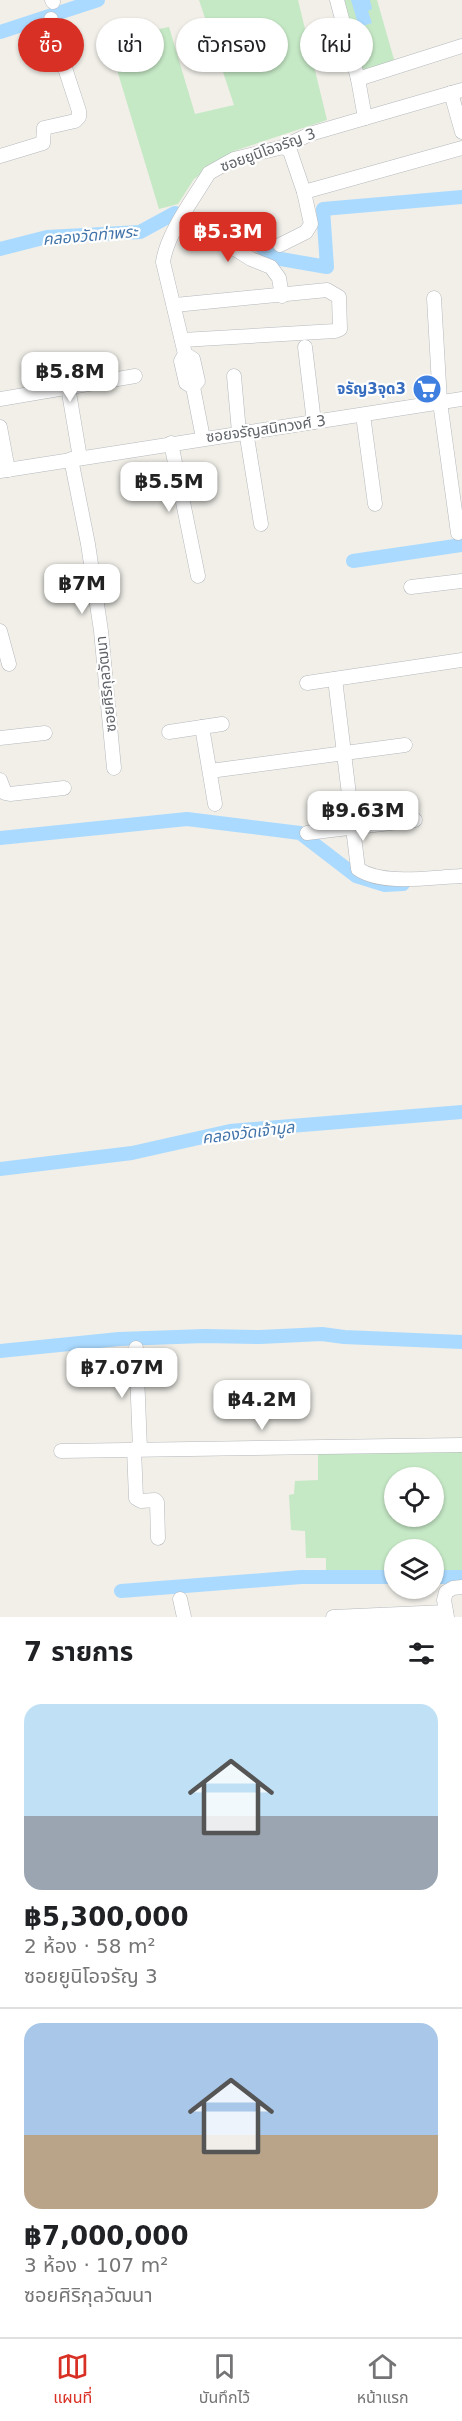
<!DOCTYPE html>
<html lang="th">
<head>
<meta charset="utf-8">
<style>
  body { margin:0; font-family:"DejaVu Sans","Noto Sans Thai",sans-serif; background:#f6f6f6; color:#202124; height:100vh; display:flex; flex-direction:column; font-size:22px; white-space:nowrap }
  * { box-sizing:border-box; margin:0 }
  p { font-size:20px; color:#757577 }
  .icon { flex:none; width:33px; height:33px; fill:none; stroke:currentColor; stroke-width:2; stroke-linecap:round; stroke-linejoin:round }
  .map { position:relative; height:1617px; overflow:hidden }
  .drawer { display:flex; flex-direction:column; background:#fff; flex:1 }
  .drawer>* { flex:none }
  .hud { position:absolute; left:18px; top:18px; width:426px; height:54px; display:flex; gap:12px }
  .controls { position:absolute; left:384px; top:1467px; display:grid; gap:12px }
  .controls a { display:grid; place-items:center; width:60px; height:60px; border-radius:50%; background:#fff; box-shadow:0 2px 4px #0004; font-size:30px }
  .price { position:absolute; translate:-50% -51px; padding:0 14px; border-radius:12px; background:#fff; color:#222; font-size:20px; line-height:39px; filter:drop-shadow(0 2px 3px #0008) }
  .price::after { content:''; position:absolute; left:50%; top:36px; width:18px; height:14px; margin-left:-9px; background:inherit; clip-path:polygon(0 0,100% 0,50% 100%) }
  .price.on { background:#d93025; color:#fff }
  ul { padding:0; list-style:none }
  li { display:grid; align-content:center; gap:12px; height:318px; padding:0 24px }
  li+li { border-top:2px solid #e0e0e0 }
  li span { display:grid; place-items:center; height:186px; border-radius:18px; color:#555 }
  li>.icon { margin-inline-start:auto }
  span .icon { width:108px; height:108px; fill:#fffc; stroke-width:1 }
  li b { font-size:26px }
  h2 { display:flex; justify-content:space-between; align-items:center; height:72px; padding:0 24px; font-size:26px }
  .tag { padding:0 21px; border-radius:27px; background:#fff; box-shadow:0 2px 4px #0004; font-size:21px; line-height:54px }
  .tag.on { background:#d93025; color:#fff }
  .tab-bar { display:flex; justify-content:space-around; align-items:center; height:84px; border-top:2px solid #e0e0e0; background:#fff; font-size:16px; color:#757577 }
  .tab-bar a { display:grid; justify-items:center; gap:3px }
  .tab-bar .on { color:#d93025 }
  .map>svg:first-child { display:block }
</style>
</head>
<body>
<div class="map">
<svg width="462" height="1617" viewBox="0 0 462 1617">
  <rect width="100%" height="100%" fill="#f1efe8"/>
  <g fill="#c5e8c5" fill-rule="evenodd">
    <polygon points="199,0 298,0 327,120 234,151 194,179 178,204 159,209 108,40 169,27 195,114 234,105"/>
    <polygon points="343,0 377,0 395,63 363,72"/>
    <path d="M462,1446V1573L434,1574V1550H394V1574H326V1558H306L305,1531L291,1530L289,1495L294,1494L295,1481L318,1480V1447ZM394,1478H434V1516H394Z"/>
  </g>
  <polygon fill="#aadaff" points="351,0 370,0 372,9 368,11 372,23 359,27"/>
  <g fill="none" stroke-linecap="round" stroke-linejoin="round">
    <g stroke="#aadaff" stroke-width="14">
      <polyline points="0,32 98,0"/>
      <polyline points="0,249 47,237 140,232 175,213 249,237 275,258 327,267 323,209 462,197"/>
      <polyline points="353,561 462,545"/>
      <polyline points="0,838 187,819 300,833 356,876 385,885 403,884"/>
      <polyline points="0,1169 132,1153 230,1131 462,1112"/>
      <polyline points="0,1351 119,1339 205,1336 260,1337 322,1334 344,1337 462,1342"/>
      <polyline points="434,1577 462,1577"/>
      <polyline points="121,1591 301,1577 394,1577"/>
    </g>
    <g stroke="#b5b8bc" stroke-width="15">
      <g id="minor">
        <polyline points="52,0 53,2"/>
        <polyline points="358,79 462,46"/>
        <polyline points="451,93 462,132"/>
        <polyline points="365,118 462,90"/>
        <polyline points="0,156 43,143 44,128 75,121 79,117 79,111 51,25 51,19"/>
        <polyline points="304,192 462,148"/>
        <polyline points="176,229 206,231 251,259 271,267 279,278 282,296"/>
        <polyline points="280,245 306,232 311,224 304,192 290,151 283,147"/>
        <polyline points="434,298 440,402 458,533"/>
        <polyline points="175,305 327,290 339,297 340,329 335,331 182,340"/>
        <polyline points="305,347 314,422"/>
        <polyline points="185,354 193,359 198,381 193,387 203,438"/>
        <polyline points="64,363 80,458"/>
        <polyline points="234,376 239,432"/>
        <path d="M193,387L186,383L181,361L185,354L163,262C167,233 194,198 209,173L234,159L283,147L310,134L365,118L358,79L337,0"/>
        <polyline points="0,399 135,376"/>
        <polyline points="363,415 375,504"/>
        <polyline points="0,427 8,470"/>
        <polyline points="246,431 261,524"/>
        <polyline points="171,443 198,576"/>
        <polyline points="71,459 88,544 101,631 114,768"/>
        <polyline points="0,471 462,399"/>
        <polyline points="411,587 462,581"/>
        <polyline points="0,631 9,664"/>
        <path d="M335,679L358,869C383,886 433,877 462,876"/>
        <polyline points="307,683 462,660"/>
        <polyline points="202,727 215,804"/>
        <polyline points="169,732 222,724"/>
        <polyline points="0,738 45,733"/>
        <polyline points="210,771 405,745"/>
        <polyline points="0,780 5,793 10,794 64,788"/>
        <polyline points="307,833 415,820"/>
        <polyline points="136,1348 140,1449"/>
        <polyline points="134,1449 136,1498 141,1501 155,1500 157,1502 158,1538"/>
        <polyline points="61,1451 462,1445"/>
        <polyline points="180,1599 184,1617"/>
        <polyline points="333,1617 446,1612"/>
        <polyline points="447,1617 444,1600 446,1592 453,1588 462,1587"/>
      </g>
    </g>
    <use href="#minor" stroke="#fff" stroke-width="14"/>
  </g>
  <defs>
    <g id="supermarket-disc" transform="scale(1.5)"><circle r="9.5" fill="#3f7fe0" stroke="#fff"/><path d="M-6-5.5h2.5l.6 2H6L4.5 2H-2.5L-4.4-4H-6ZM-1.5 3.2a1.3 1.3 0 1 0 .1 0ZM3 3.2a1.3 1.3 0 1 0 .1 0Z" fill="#fff"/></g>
  </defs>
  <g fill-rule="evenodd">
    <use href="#supermarket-disc" x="427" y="389"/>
  </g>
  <g text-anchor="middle" stroke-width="4.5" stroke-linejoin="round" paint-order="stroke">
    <g font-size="15" fill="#5f6368" stroke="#fff">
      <text transform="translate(268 150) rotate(-20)" y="5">ซอยยูนิโอจรัญ 3</text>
      <text transform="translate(266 429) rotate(-8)" y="5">ซอยจรัญสนิทวงศ์ 3</text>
      <text transform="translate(106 684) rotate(-96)" y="5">ซอยศิริกุลวัฒนา</text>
    </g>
    <g font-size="15" font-weight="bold" fill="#366cbe" stroke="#fff" text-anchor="end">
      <text x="406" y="394">จรัญ3จุด3</text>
    </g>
    <g font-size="16" font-style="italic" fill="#4174aa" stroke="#fff">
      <text transform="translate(90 235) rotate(-5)" y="6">คลองวัดท่าพระ</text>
      <text transform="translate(248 1132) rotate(-7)" y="6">คลองวัดเจ้ามูล</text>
    </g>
  </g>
</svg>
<div class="controls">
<a><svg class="icon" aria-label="locate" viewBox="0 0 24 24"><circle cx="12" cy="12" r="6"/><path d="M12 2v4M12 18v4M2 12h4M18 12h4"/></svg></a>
<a><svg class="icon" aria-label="layers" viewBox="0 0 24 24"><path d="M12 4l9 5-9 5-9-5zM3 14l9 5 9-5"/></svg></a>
</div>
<b class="price on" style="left:228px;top:263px">฿5.3M</b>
<b class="price" style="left:70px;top:403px">฿5.8M</b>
<b class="price" style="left:169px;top:513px">฿5.5M</b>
<b class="price" style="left:82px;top:615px">฿7M</b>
<b class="price" style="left:363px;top:842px">฿9.63M</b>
<b class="price" style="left:122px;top:1399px">฿7.07M</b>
<b class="price" style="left:262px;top:1431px">฿4.2M</b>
<div class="hud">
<a class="tag on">ซื้อ</a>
<a class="tag">เช่า</a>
<a class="tag">ตัวกรอง</a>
<a class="tag">ใหม่</a>
</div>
</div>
<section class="drawer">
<h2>7 รายการ<svg class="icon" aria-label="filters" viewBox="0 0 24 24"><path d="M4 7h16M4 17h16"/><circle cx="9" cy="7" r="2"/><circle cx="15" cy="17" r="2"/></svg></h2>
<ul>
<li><span style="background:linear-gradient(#bfe0f5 60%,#9aa5b1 0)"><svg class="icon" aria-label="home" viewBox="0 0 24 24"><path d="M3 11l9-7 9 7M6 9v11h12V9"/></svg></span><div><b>฿5,300,000</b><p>2 ห้อง · 58 m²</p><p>ซอยยูนิโอจรัญ 3</p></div></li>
<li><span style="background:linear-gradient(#a9c7e8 60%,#b9a48a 0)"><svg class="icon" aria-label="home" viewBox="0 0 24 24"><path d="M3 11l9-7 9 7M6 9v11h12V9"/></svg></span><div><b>฿7,000,000</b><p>3 ห้อง · 107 m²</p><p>ซอยศิริกุลวัฒนา</p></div></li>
</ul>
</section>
<nav class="tab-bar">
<a class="on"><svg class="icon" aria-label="map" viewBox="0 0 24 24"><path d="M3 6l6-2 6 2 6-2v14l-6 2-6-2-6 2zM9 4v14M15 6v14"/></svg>แผนที่</a>
<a><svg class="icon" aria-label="saved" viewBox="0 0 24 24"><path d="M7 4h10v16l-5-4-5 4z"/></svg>บันทึกไว้</a>
<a><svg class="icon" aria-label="home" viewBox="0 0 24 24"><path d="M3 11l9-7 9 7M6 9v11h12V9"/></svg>หน้าแรก</a>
</nav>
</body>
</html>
